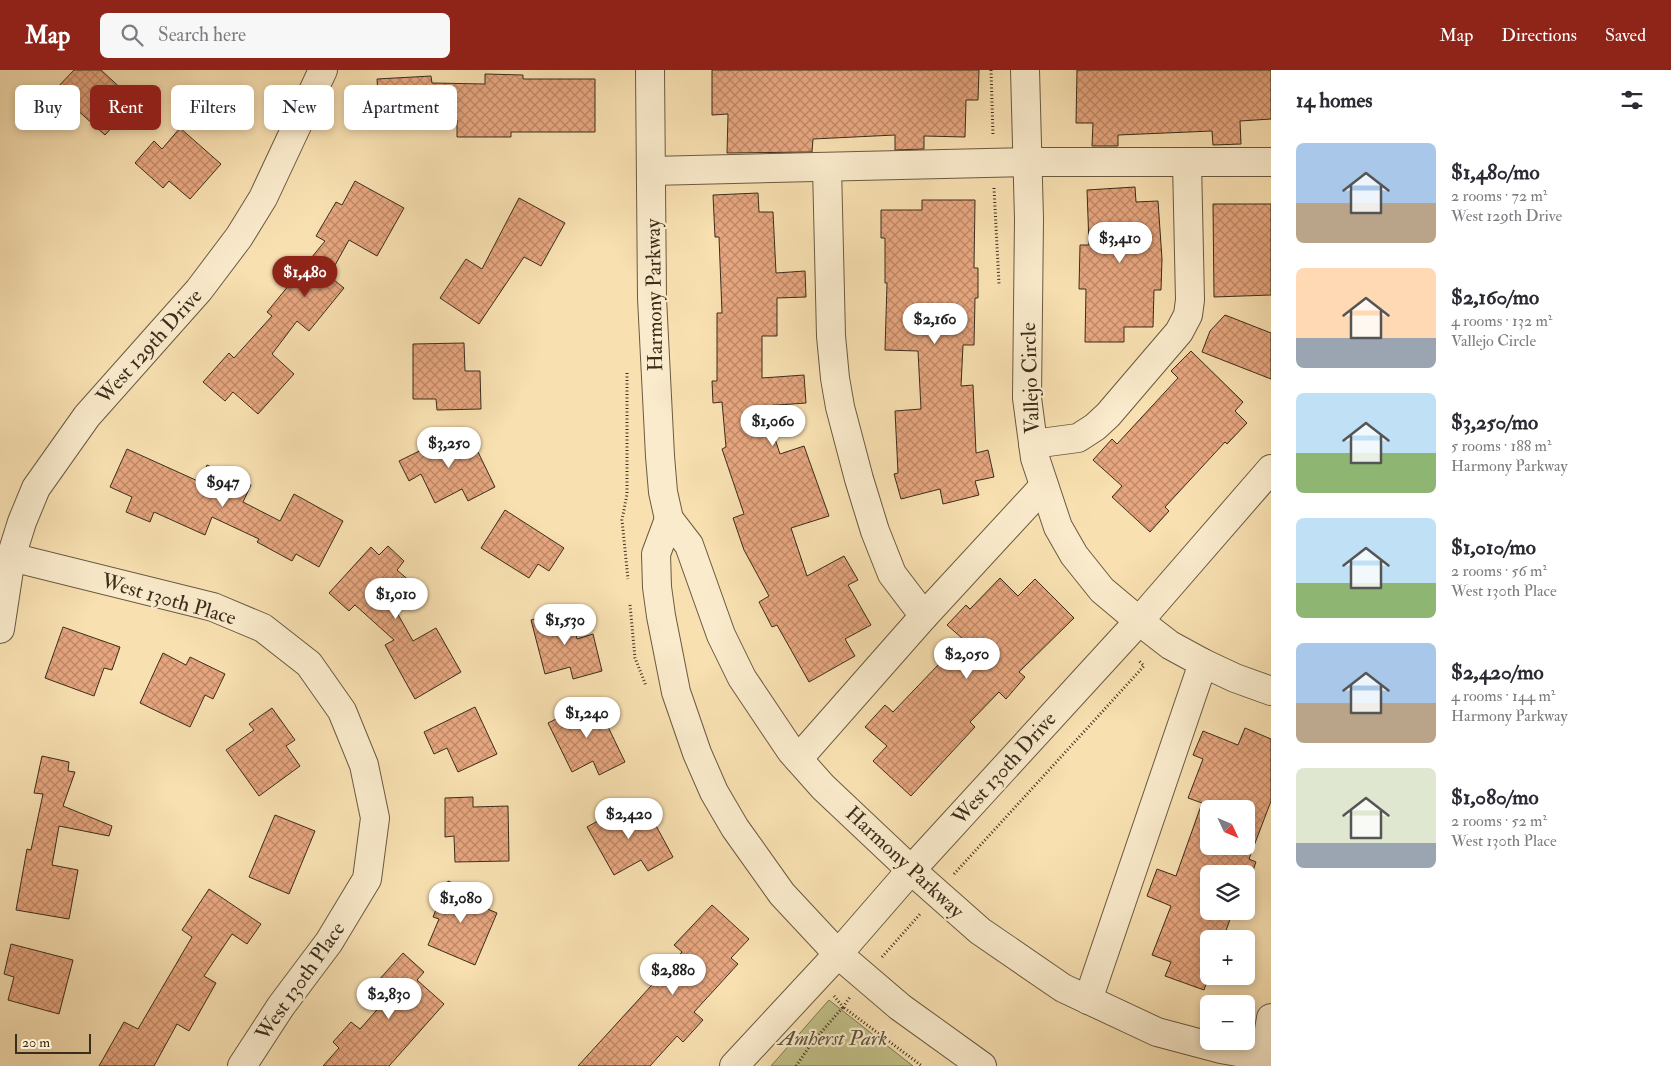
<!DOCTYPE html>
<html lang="en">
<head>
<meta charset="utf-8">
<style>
  body { margin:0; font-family:"IM FELL Double Pica",serif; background:#f7f7f7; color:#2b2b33; height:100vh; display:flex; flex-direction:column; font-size:19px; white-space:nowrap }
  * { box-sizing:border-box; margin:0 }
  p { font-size:16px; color:#7c7c81 }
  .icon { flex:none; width:28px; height:28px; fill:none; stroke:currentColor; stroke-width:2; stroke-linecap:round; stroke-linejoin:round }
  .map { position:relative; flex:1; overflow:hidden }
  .sheet { display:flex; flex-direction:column; background:#fff; width:400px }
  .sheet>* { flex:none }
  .banner { position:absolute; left:15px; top:15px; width:475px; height:45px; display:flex; gap:10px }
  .needle { width:32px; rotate:134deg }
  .tools { position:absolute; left:1200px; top:730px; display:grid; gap:10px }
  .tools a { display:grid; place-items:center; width:55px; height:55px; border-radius:8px; background:#fff; box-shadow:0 2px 8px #0003; font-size:25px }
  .scale { position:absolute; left:15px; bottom:12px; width:76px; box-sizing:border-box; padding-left:5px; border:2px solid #3b2d1c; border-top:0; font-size:14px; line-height:18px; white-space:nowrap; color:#3b2d1c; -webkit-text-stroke:4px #faebcc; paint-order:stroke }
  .price { position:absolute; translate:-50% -42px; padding:0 11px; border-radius:18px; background:#fff; color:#222; font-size:16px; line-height:32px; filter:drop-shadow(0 1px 2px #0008) }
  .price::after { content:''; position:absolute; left:50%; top:30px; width:15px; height:11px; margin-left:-8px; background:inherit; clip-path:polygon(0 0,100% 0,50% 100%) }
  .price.active { background:#8f2418; color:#fff }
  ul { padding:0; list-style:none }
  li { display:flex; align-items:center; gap:15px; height:125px; padding:0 25px }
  li span { display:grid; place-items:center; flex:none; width:140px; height:100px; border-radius:8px; color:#555 }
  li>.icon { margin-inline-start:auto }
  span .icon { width:60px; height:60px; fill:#fffc; stroke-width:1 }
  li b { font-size:21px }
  h2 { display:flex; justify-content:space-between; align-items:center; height:60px; padding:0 25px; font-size:21px }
  .pill { padding:0 18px; border-radius:8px; background:#fff; box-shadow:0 2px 8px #0003; font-size:18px; line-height:45px }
  .pill.active { background:#8f2418; color:#fff }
  header { display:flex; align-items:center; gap:30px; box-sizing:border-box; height:70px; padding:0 25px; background:#8f2418; color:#fff }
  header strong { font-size:24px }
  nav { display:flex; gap:28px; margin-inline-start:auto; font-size:18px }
  .search { width:350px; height:45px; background:#f7f7f7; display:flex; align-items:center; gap:12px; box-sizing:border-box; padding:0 18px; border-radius:8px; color:#7c7c81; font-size:19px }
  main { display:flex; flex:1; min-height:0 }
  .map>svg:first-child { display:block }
</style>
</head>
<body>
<header>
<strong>Map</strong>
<div class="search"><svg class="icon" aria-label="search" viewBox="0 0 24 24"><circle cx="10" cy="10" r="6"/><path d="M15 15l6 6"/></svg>Search here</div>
<nav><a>Map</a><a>Directions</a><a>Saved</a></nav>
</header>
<main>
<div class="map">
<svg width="1271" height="996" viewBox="0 0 1271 996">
  <defs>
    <pattern id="building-cross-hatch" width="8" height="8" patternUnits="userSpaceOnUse" patternTransform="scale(1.25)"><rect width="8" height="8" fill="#e7a67f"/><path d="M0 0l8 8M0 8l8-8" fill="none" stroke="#bc8867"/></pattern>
  </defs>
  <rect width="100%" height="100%" fill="#f8e0b1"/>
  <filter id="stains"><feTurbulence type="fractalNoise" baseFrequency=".004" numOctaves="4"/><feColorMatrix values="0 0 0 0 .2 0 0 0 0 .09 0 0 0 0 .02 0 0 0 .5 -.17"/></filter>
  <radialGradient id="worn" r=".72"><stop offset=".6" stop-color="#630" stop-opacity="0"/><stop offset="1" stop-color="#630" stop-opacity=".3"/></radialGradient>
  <polygon fill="#c2c188" stroke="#7e7752" points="829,930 913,996 771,996"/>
  <g fill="url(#building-cross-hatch)" stroke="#3b2d1c" fill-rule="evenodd">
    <polygon points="74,0 101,0 127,24 118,34 126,42 105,65 55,20"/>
    <polygon points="712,0 979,0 978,30 966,30 965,67 924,66 924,79 895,80 895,65 813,69 812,82 727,83 728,44 712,45"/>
    <polygon points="1077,0 1271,0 1271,49 1240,51 1241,74 1213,75 1212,61 1118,65 1118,76 1092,76 1093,53 1076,53"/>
    <polygon points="485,4 523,5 523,9 595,9 595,62 511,62 511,67 457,67 457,50 380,55 377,9 431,6 432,13 485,14"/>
    <polygon points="180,58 221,94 190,129 169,111 163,118 135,93 154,71 162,79"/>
    <polygon points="355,111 404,138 377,186 349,170 329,206 344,218 309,261 297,251 272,284 294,304 258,344 233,322 225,331 203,312 229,283 234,288 272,246 267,242 325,171 316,166 336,132 342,135"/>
    <polygon points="1135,117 1136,132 1158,131 1162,189 1161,220 1154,220 1153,257 1124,257 1124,272 1085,272 1086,219 1079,219 1080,175 1089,175 1087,120"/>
    <polygon points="758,123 759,142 773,142 776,203 805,201 806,227 777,228 777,266 762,266 762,308 804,305 806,333 764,336 780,384 804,376 829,446 791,458 807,506 844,486 858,510 848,515 871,555 845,569 855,586 809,612 777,555 772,557 759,532 769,526 744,480 733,448 744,444 722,379 726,377 722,332 713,333 712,311 717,311 717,243 722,243 719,167 715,167 713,125"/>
    <polygon points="519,128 565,153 541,196 524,187 479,254 440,228 466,189 482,199"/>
    <polygon points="922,130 975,130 974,198 978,198 978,228 975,228 974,275 963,275 961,316 973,315 976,383 988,380 994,407 975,411 979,425 943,434 940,419 901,429 894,404 898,403 895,341 921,339 918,281 885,280 887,213 885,213 885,168 881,168 881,140 922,140"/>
    <polygon points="1213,134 1271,134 1271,225 1214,227"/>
    <polygon points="1225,245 1271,263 1271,309 1202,282 1210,261"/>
    <polygon points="464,273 465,301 480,301 481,339 437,340 436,329 413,329 413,274"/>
    <polygon points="1191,281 1243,332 1235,341 1247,353 1227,374 1225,372 1165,437 1169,441 1150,462 1112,427 1122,416 1093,390 1112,369 1117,374 1178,308 1171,301"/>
    <polygon points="460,361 472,385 478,382 495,417 468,431 462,419 435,433 421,404 409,411 399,391"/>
    <polygon points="127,379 200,412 207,395 251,415 243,432 280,451 294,424 343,451 319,497 296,484 292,491 257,472 259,469 212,447 205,465 154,442 150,452 126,442 132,427 110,417"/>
    <polygon points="505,440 564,478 549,501 538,494 529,508 481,478"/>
    <polygon points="388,476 404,491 397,500 412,513 392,534 413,571 436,558 461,602 415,629 385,575 394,570 355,535 349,541 329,523 371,477 379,485"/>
    <polygon points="1000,508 1018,526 1035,509 1074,548 1019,602 1025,607 1006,629 999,622 970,652 975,657 911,726 873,691 887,676 865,657 885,635 893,642 963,569 947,555 966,535 970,539"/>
    <polygon points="570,540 577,569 593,564 602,601 573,609 570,597 545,604 531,550"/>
    <polygon points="63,557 120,577 112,600 104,598 94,626 45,608"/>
    <polygon points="163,583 186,595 190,587 225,604 213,629 205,625 190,657 140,633"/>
    <polygon points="595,630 625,692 599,705 593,691 572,702 548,653"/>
    <polygon points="475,637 497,684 458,702 447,678 434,684 424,662"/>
    <polygon points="272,638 295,670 286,676 300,696 259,726 226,680 254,660 249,654"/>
    <path d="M1245,658L1271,669V731L1249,789L1256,792L1247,818L1246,804H1209V841H1233L1223,869H1209V906L1204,920L1165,906L1171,892L1152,885L1171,836L1147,826L1157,799L1176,806L1202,733L1188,728L1203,689L1193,685L1203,661L1238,675ZM1209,739H1246V776H1209Z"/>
    <polygon points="42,686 69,692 68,701 75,702 63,736 112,756 109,766 59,756 52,795 78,800 69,849 16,840 27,779 31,780 43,724 34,723"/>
    <polygon points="473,727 473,737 508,736 509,791 455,792 454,766 445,767 445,728"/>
    <polygon points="634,731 648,756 654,752 673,787 648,801 641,790 614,805 587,757"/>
    <polygon points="275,745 315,761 289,824 249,807"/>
    <polygon points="448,811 475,822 471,832 497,843 475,895 428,875 439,849 433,847"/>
    <polygon points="209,819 261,854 247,874 232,864 204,906 216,913 189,961 177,954 154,996 99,996 124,952 138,959 192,867 182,860"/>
    <polygon points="712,835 749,869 731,888 738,894 694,942 703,950 683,972 677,966 650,996 578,996 682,882 674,875"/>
    <polygon points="11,874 73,890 59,944 8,930 14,907 4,904"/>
    <polygon points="403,883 424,902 417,910 444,934 389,996 323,996 339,978 333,972 351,952 360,959 391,924 377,912"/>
  </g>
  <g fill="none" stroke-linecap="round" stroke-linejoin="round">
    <g stroke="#6a5a41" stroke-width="30">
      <g id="minor">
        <polyline points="650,0 652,228 660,386 663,422 669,449 689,475 721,565 742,608 791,681 823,717 911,800 980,861 1063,918 1157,962 1221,979 1271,988"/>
        <polyline points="1025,0 1029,149 1027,328 1035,388 1058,457 1074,485 1102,520 1139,551 1170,575 1203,593 1235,608 1271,621"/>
        <polyline points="827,97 831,266 835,308 840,337 859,409 875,461 892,504 924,546"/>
        <polyline points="651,101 1028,92 1271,92"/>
        <polyline points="1033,374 1078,368 1095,357 1108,345 1179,262 1188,245 1190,230 1187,92"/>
        <polyline points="669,449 656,484 657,517 661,546 676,622 697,683 714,722 735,758 782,824 838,884 900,937 982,996"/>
        <polyline points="11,487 213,537 263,558 309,594 342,641 364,695 375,748 367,809 329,872 281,936 242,996"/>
        <polyline points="0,559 11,487 22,452 36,418 87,346 199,220 239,167 263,128 323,0"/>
        <polyline points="798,689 924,546 1044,416"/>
        <polyline points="1088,930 1203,593"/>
        <polyline points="734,996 838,884 911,800 1139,551 1271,399"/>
        <polyline points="1263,996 1271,948"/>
      </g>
    </g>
    <g stroke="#3b2d1c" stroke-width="3" stroke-dasharray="1 2.5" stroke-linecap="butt">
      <polyline points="991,0 993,66"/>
      <polyline points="994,118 999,214"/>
      <polyline points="627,303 627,424 622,450 628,509"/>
      <polyline points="630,535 635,588 646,616"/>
      <polyline points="954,804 1144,596 1139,591"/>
      <polyline points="882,887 921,843"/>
      <polyline points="834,926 843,937 850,927"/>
      <polyline points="796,996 812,973 843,937 922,996"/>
    </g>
    <use href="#minor" stroke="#faebcc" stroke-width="28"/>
  </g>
  <g text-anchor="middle" stroke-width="4.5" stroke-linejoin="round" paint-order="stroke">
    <g font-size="21" fill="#3b2d1c" stroke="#faebcc">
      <text transform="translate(654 225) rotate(-91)" y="7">Harmony Parkway</text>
      <text transform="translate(149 276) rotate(-48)" y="7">West 129th Drive</text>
      <text transform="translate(1030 308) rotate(-92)" y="7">Vallejo Circle</text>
      <text transform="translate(169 529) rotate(16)" y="7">West 130th Place</text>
      <text transform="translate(1004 698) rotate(-48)" y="7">West 130th Drive</text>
      <text transform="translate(905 792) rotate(43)" y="7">Harmony Parkway</text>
      <text transform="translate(300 911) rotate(-55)" y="7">West 130th Place</text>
    </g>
    <g font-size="21" font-style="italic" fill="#5d5237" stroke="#faebcc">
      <text x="833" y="975">Amherst Park</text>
    </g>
  </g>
  <rect width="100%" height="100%" filter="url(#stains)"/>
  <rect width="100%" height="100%" fill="url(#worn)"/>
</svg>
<div class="tools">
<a><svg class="needle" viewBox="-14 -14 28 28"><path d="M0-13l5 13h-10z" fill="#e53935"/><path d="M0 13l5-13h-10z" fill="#7c7c81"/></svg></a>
<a><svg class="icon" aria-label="layers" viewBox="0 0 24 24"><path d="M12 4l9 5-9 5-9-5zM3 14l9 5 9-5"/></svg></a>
<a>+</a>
<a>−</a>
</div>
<div class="scale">20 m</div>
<b class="price" style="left:1120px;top:194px">$3,410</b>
<b class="price active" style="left:305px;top:228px">$1,480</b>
<b class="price" style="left:935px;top:275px">$2,160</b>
<b class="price" style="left:773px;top:377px">$1,060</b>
<b class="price" style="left:449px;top:399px">$3,250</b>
<b class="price" style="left:223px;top:438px">$947</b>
<b class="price" style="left:396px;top:550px">$1,010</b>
<b class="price" style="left:565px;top:576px">$1,530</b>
<b class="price" style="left:967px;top:610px">$2,050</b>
<b class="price" style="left:587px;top:669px">$1,240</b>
<b class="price" style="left:629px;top:770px">$2,420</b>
<b class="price" style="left:461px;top:854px">$1,080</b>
<b class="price" style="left:673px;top:926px">$2,880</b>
<b class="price" style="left:389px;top:950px">$2,830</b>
<div class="banner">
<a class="pill">Buy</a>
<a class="pill active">Rent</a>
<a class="pill">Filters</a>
<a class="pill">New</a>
<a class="pill">Apartment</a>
</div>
</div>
<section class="sheet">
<h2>14 homes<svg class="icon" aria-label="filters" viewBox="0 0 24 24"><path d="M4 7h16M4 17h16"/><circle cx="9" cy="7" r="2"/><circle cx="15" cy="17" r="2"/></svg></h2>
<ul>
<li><span style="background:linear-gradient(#a9c7e8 60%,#b9a48a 0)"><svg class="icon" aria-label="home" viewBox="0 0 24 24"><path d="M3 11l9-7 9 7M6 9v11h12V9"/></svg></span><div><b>$1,480/mo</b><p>2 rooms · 72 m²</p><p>West 129th Drive</p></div></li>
<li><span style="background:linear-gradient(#ffd9b3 70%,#9aa5b1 0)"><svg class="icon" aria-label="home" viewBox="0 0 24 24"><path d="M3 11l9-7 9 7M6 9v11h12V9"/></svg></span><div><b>$2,160/mo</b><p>4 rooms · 132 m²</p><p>Vallejo Circle</p></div></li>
<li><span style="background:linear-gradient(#bfe0f5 60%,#8fb573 0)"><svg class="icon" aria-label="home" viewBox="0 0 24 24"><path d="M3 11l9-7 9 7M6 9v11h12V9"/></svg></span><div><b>$3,250/mo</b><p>5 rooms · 188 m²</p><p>Harmony Parkway</p></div></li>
<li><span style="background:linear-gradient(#bfe0f5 65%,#8fb573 0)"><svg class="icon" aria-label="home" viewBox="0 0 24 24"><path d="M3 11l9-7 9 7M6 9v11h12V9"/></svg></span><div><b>$1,010/mo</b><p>2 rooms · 56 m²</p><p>West 130th Place</p></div></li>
<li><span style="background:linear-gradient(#a9c7e8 60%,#b9a48a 0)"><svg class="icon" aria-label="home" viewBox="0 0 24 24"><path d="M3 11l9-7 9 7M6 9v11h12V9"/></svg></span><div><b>$2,420/mo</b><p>4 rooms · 144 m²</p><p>Harmony Parkway</p></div></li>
<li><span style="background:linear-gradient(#dfe7d0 75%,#9aa5b1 0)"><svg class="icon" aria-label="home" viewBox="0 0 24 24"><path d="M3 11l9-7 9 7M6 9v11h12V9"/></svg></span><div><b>$1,080/mo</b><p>2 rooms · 52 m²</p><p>West 130th Place</p></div></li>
</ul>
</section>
</main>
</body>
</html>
